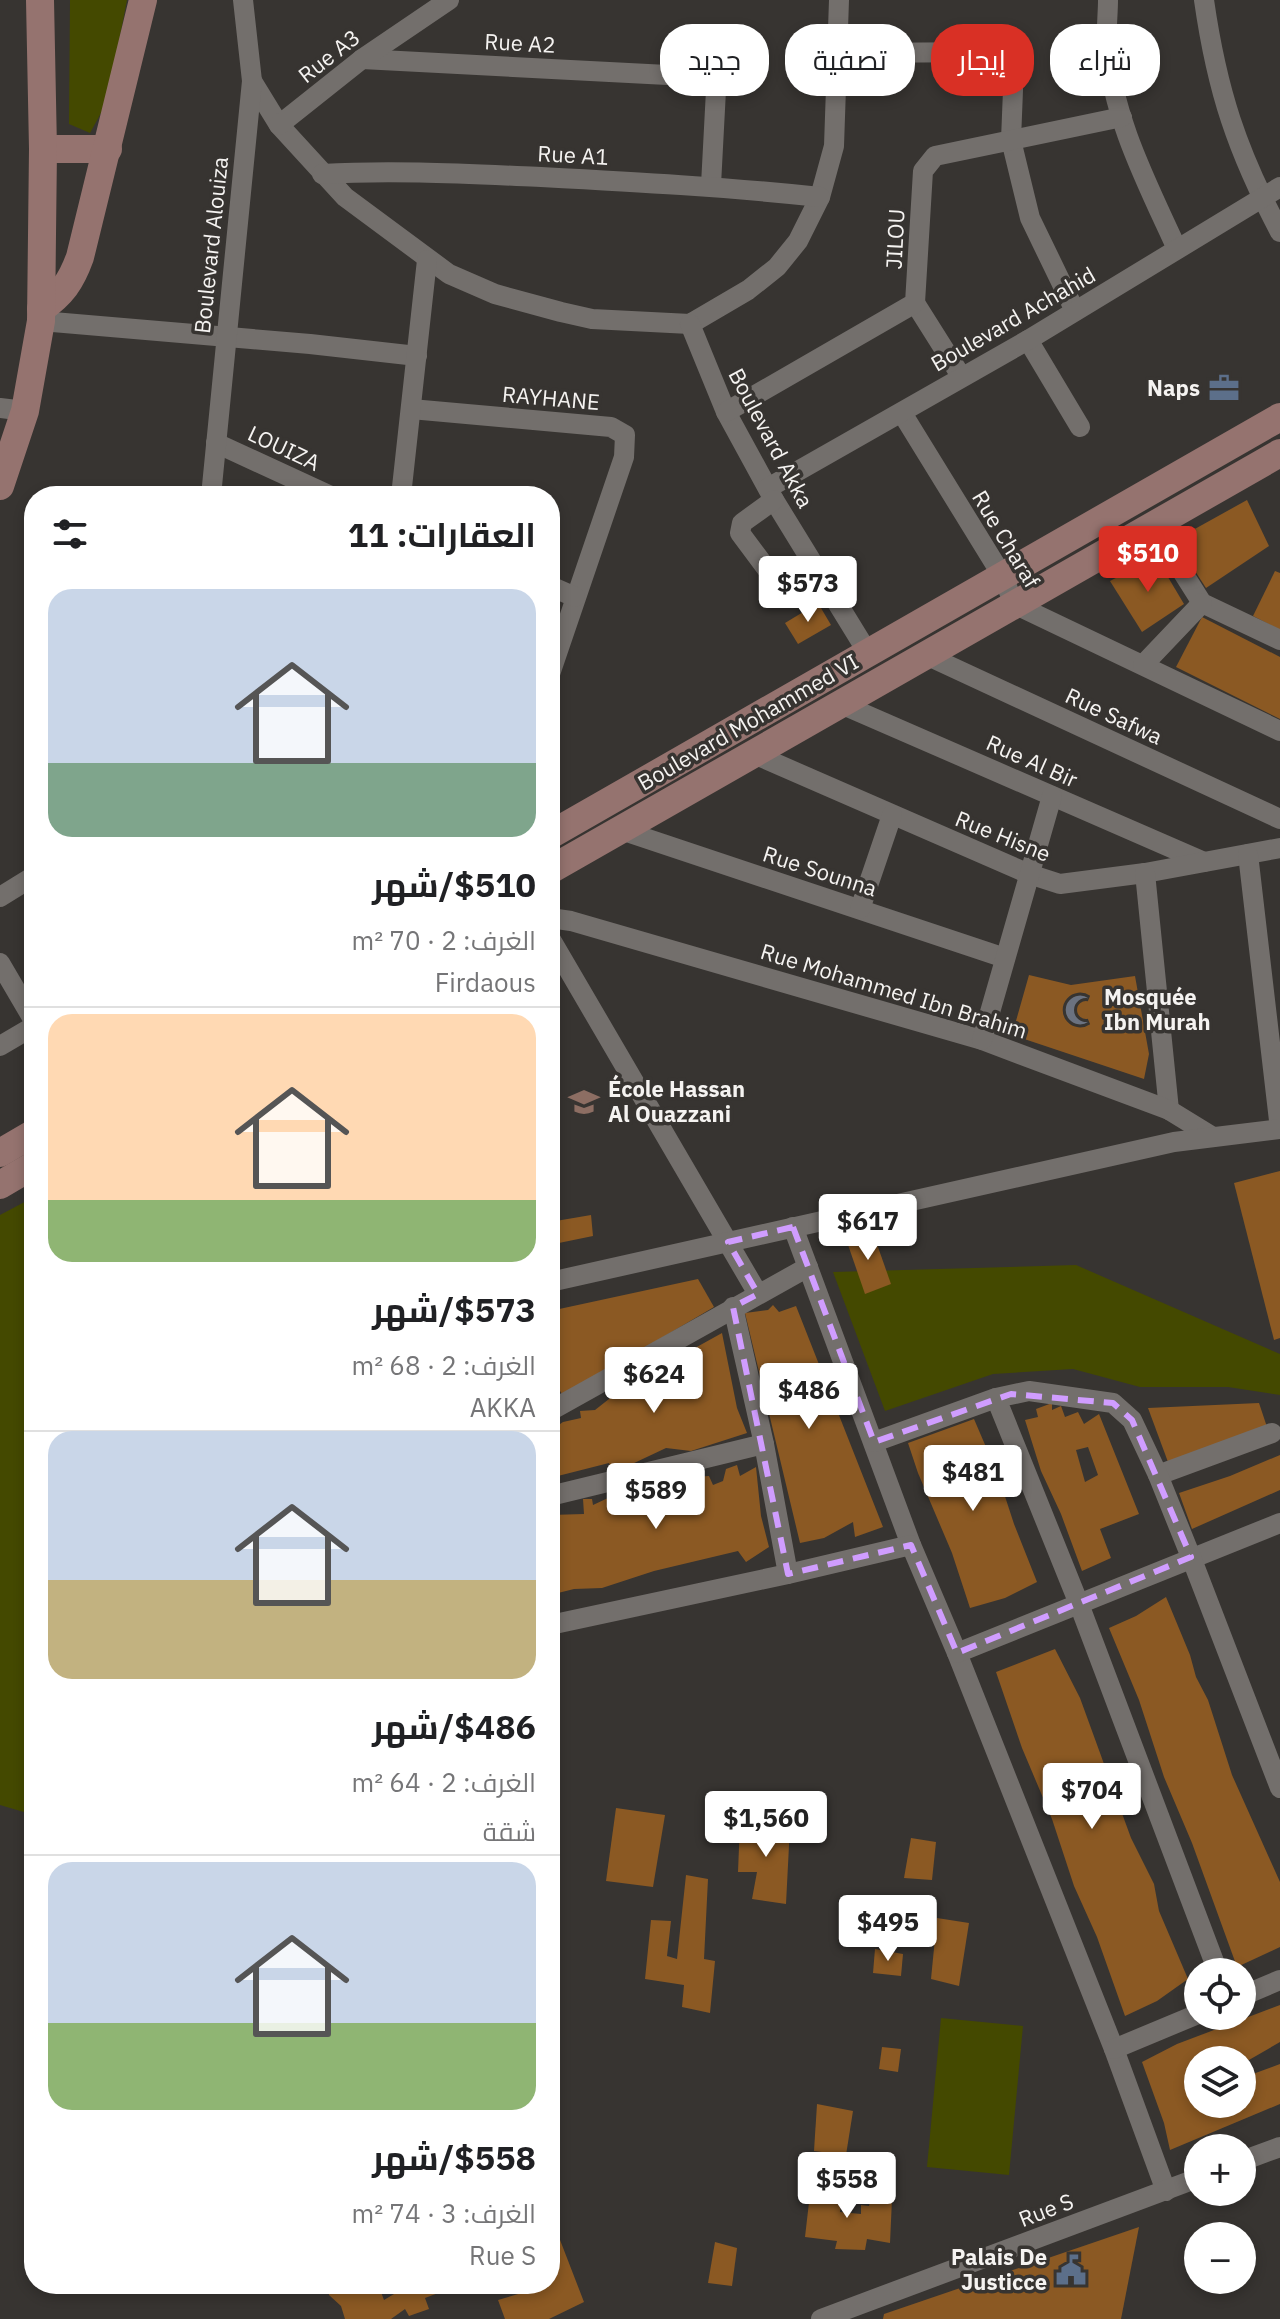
<!DOCTYPE html>
<html lang="ar">
<head>
<meta charset="utf-8">
<style>
  body { margin:0; font-family:"IBM Plex Sans",Cairo,sans-serif; background:#f2f2f2; color:#202124; direction:rtl; height:100vh; display:flex; flex-direction:column; font-size:30px; white-space:nowrap }
  * { box-sizing:border-box; margin:0 }
  p { font-size:26px; color:#757577 }
  .icon { flex:none; width:44px; height:44px; fill:none; stroke:currentColor; stroke-width:2; stroke-linecap:round; stroke-linejoin:round }
  .map { position:relative; flex:1; overflow:hidden; direction:ltr }
  .details { position:absolute; left:24px; top:486px; width:536px; height:1808px; display:flex; flex-direction:column; background:#fff; border-radius:32px; box-shadow:0 4px 12px #0003; direction:rtl }
  .details>* { flex:none }
  .banner { position:absolute; left:584px; top:24px; width:576px; height:72px; direction:rtl; display:flex; gap:16px }
  .fabs { position:absolute; left:1184px; top:1958px; display:grid; gap:16px }
  .fabs a { display:grid; place-items:center; width:72px; height:72px; border-radius:50%; background:#fff; box-shadow:0 4px 12px #0003; font-size:40px }
  .price { position:absolute; translate:-50% -68px; padding:0 18px; border-radius:8px; background:#fff; color:#222; font-size:26px; line-height:52px; filter:drop-shadow(0 2px 4px #0008) }
  .price::after { content:''; position:absolute; left:50%; top:48px; width:24px; height:18px; margin-left:-12px; background:inherit; clip-path:polygon(0 0,100% 0,50% 100%) }
  .price.current { background:#d93025; color:#fff }
  ul { padding:0; list-style:none }
  li { display:grid; align-content:center; gap:16px; height:424px; padding:0 24px }
  li+li { border-top:2px solid #e0e0e0 }
  li span { display:grid; place-items:center; height:248px; border-radius:24px; color:#555 }
  li>.icon { margin-inline-start:auto }
  span .icon { width:144px; height:144px; fill:#fffc; stroke-width:1 }
  li b { font-size:34px }
  h2 { display:flex; justify-content:space-between; align-items:center; height:96px; padding:0 24px; font-size:34px }
  .pill { padding:0 28px; border-radius:32px; background:#fff; box-shadow:0 4px 12px #0003; font-size:28px; line-height:72px }
  .pill.current { background:#d93025; color:#fff }
  .map>svg:first-child { display:block }
</style>
</head>
<body>
<div class="map">
<svg width="1280" height="2319" viewBox="0 0 1280 2319">
  <rect width="100%" height="100%" fill="#373431"/>
  <g fill="#444900">
    <polygon points="70,0 127,0 107,102 90,133 69,124"/>
    <polygon points="34,1197 34,1815 0,1805 0,1215"/>
    <polygon points="1076,1265 1280,1354 1280,1395 1228,1387 1140,1387 1073,1369 993,1374 885,1411 833,1272"/>
    <polygon points="941,2018 1023,2026 1009,2175 927,2167"/>
  </g>
  <g fill="#8b5923" fill-rule="evenodd">
    <polygon points="1247,500 1269,546 1206,588 1175,540"/>
    <polygon points="1156,557 1184,604 1142,632 1110,581"/>
    <polygon points="1275,571 1280,573 1280,630 1253,616"/>
    <polygon points="818,603 831,625 798,644 785,623"/>
    <polygon points="1202,617 1280,657 1280,719 1176,667"/>
    <polygon points="1029,975 1071,985 1135,976 1149,1054 1144,1079 1012,1035"/>
    <polygon points="1280,1171 1280,1338 1274,1340 1234,1183"/>
    <polygon points="591,1215 593,1236 554,1244 550,1222"/>
    <polygon points="872,1230 891,1284 865,1294 846,1239"/>
    <polygon points="698,1279 714,1307 563,1396 550,1374 550,1311"/>
    <polygon points="773,1305 779,1312 796,1306 883,1527 855,1537 853,1522 824,1538 800,1543 745,1313 768,1310"/>
    <polygon points="722,1333 737,1408 747,1433 691,1451 666,1448 613,1473 609,1463 550,1478 550,1431 563,1422 581,1418 580,1411 595,1410 623,1388"/>
    <path d="M1052,1403V1410L1061,1406L1065,1417L1078,1412L1084,1424L1099,1414L1139,1514L1100,1529L1111,1558L1082,1571L1061,1514L1041,1471L1025,1420L1038,1417L1036,1409ZM1088,1447L1098,1475L1085,1482L1076,1450Z"/>
    <polygon points="1259,1403 1268,1430 1168,1462 1148,1408"/>
    <polygon points="974,1419 998,1475 1014,1524 1037,1582 1005,1598 970,1608 952,1553 918,1473 908,1443"/>
    <polygon points="1280,1455 1280,1490 1192,1529 1179,1493 1230,1476"/>
    <polygon points="737,1465 740,1476 756,1467 761,1516 769,1547 746,1562 738,1551 654,1571 602,1588 574,1589 550,1595 550,1515 584,1514 583,1499 592,1499 593,1505 608,1498 665,1489 695,1477 709,1476 713,1485 723,1481 726,1469"/>
    <polygon points="1166,1597 1190,1655 1196,1677 1208,1700 1232,1775 1280,1882 1280,1947 1237,1967 1192,1843 1164,1777 1139,1700 1109,1628 1136,1616"/>
    <polygon points="1055,1649 1080,1698 1131,1838 1154,1884 1159,1911 1188,1979 1157,2001 1125,2016 1097,1937 1074,1886 1052,1819 1022,1748 996,1672"/>
    <polygon points="616,1808 665,1815 653,1887 606,1881"/>
    <polygon points="740,1822 790,1826 786,1904 752,1899 757,1872 738,1872"/>
    <polygon points="911,1838 936,1842 932,1880 904,1878"/>
    <polygon points="686,1875 708,1879 704,1959 715,1961 710,2013 682,2007 684,1985 645,1979 651,1920 671,1921 667,1956 677,1959"/>
    <polygon points="937,1918 969,1923 959,1986 931,1979"/>
    <polygon points="875,1949 903,1954 901,1976 873,1973"/>
    <polygon points="1280,2005 1280,2042 1242,2064 1242,2060 1198,2060 1198,2083 1192,2085 1198,2104 1242,2104 1242,2078 1280,2064 1280,2104 1170,2150 1164,2123 1142,2062 1177,2044"/>
    <polygon points="550,2040 558,2062 550,2065"/>
    <polygon points="882,2047 901,2049 898,2072 879,2069"/>
    <polygon points="817,2104 853,2111 846,2155 814,2151"/>
    <polygon points="811,2185 842,2190 840,2212 861,2214 861,2205 869,2206 871,2197 892,2199 890,2243 867,2239 865,2250 835,2249 837,2241 805,2237"/>
    <polygon points="550,2214 584,2302 549,2319 505,2319 498,2300 525,2292 522,2284 550,2284"/>
    <polygon points="1139,2227 1121,2319 883,2319 884,2314"/>
    <polygon points="715,2242 737,2248 732,2286 708,2283"/>
    <polygon points="328,2284 378,2284 384,2300 399,2291 397,2284 462,2284 425,2298 429,2309 409,2316 405,2309 391,2319 345,2319 341,2306 329,2295"/>
  </g>
  <g fill="none" stroke-linecap="round" stroke-linejoin="round">
    <g stroke="#736f6c" stroke-width="20">
      <path d="M1108,0C1108,14 1106,29 1107,44C1112,117 1147,183 1177,249"/>
      <path d="M1204,0C1217,91 1237,151 1280,232"/>
      <polyline points="838,53 1005,52 1012,55 1014,65 1011,140 1030,218 1075,311"/>
      <polyline points="362,59 706,77 714,80 716,90 711,185"/>
      <polyline points="252,81 279,125 345,197 449,274 495,294 561,312 592,319 690,324 748,290 777,267 798,241 820,197 834,146 839,0"/>
      <polyline points="279,125 362,59 449,0"/>
      <path d="M322,174C395,170 468,174 541,177C635,182 727,187 820,197"/>
      <polyline points="915,303 961,376"/>
      <polyline points="41,321 310,344 417,356"/>
      <polyline points="690,324 726,412 774,500 868,653"/>
      <polyline points="1028,340 1080,427"/>
      <polyline points="0,408 25,411"/>
      <polyline points="411,409 611,427 625,435 624,457 550,674"/>
      <polyline points="726,412 915,303 923,171 935,156 1122,117"/>
      <polyline points="902,413 1003,577 1014,604 1280,731"/>
      <polyline points="216,443 331,496"/>
      <polyline points="768,488 1028,340 1280,187"/>
      <polyline points="211,496 252,81 243,0"/>
      <polyline points="401,496 427,260"/>
      <polyline points="774,500 742,523 740,533 787,596 794,596 827,583"/>
      <polyline points="1154,527 1202,603 1280,640"/>
      <polyline points="550,586 575,597"/>
      <polyline points="928,656 1280,819"/>
      <polyline points="1143,665 1202,603"/>
      <polyline points="841,704 1204,862"/>
      <polyline points="754,754 1029,874 1060,884 1145,873 1280,848"/>
      <polyline points="621,830 1005,958"/>
      <polyline points="1248,854 1280,1129"/>
      <polyline points="1145,873 1169,1110"/>
      <polyline points="0,897 34,876"/>
      <polyline points="860,909 892,815"/>
      <polyline points="550,918 571,921 982,1040 1169,1110 1213,1137"/>
      <polyline points="550,938 758,1294"/>
      <polyline points="0,963 34,1021"/>
      <polyline points="982,1040 1052,796"/>
      <polyline points="0,1046 34,1026"/>
      <polyline points="793,1227 911,1545 957,1653 1114,2049 1166,2191"/>
      <polyline points="550,1282 1174,1142 1280,1129"/>
      <polyline points="733,1307 764,1444 788,1574"/>
      <polyline points="550,1411 808,1267"/>
      <polyline points="874,1442 996,1398"/>
      <polyline points="1158,1475 1272,1433"/>
      <polyline points="550,1496 764,1444"/>
      <polyline points="550,1625 788,1574 911,1545"/>
      <polyline points="957,1653 1280,1523"/>
      <polyline points="1218,1972 1079,1604 996,1398 1029,1391 1113,1403 1132,1420 1158,1475 1191,1557 1280,1788"/>
      <polyline points="1242,1996 1280,1980"/>
      <polyline points="1114,2049 1198,2014"/>
      <polyline points="1242,2161 1280,2147"/>
      <polyline points="821,2319 1198,2178"/>
    </g>
    <g stroke="#95736f" stroke-width="28">
      <polyline points="43,149 108,149"/>
      <path d="M41,309C62,294 71,282 80,257L143,0"/>
      <polyline points="0,486 25,411 41,321 43,149 40,0"/>
      <polyline points="550,835 1280,417"/>
      <polyline points="550,870 1280,453"/>
      <polyline points="0,1153 34,1133"/>
      <polyline points="0,1185 34,1165"/>
    </g>
  </g>
  <path fill="none" stroke="#d09dff" stroke-width="6" stroke-dasharray="16 10" stroke-linejoin="round" d="M793,1227L874,1442L1011,1394L1113,1403L1132,1420L1191,1557L957,1653L911,1545L788,1574L733,1307L758,1294L728,1242Z"/>
  <defs>
    <g id="office-bare" transform="scale(2.4)"><path d="M-6-3h4V-5.5h4V-3h4V5H-6ZM-1-4.5V-3h2v-1.5ZM-6 0V1H6V0Z" fill="#5c6f8a" stroke="#373431" stroke-width="2.5" paint-order="stroke"/></g>
    <g id="mosque-bare" transform="scale(2.4)"><path d="M3.5-4.9A6 6 0 1 0 3.5 4.9A5 5 0 1 1 3.5-4.9Z" fill="#6b7280" stroke="#373431" stroke-width="2.5" paint-order="stroke"/></g>
    <g id="school-bare" transform="scale(2.4)"><path d="M0-5L7-2L0 1L-7-2ZM-4 1L0 2.5L4 1V4Q0 6-4 4Z" fill="#8d6e63" stroke="#373431" stroke-width="2.5" paint-order="stroke"/></g>
    <g id="civic-bare" transform="scale(2.4)"><path d="M-.6-6.5H3V-4.5H.6V-3L4-1V1h2V6H-6V1h2V-1L-.6-3ZM-1.2 2.5V6h2.4V2.5Z" fill="#5c6f8a" stroke="#373431" stroke-width="2.5" paint-order="stroke"/></g>
  </defs>
  <g fill-rule="evenodd">
    <use href="#office-bare" x="1224" y="388"/>
    <use href="#mosque-bare" x="1080" y="1010"/>
    <use href="#school-bare" x="584" y="1102"/>
    <use href="#civic-bare" x="1071" y="2270"/>
  </g>
  <g text-anchor="middle" stroke-width="7" stroke-linejoin="round" paint-order="stroke">
    <g font-size="22" fill="#f5f3f1" stroke="#373431">
      <text transform="translate(520 43) rotate(3)" y="8">Rue A2</text>
      <text transform="translate(329 56) rotate(-38)" y="8">Rue A3</text>
      <text transform="translate(573 155) rotate(3)" y="8">Rue A1</text>
      <text transform="translate(895 239) rotate(-87)" y="8">JILOU</text>
      <text transform="translate(211 245) rotate(-84)" y="8">Boulevard Alouiza</text>
      <text transform="translate(1013 319) rotate(-30)" y="8">Boulevard Achahid</text>
      <text transform="translate(551 398) rotate(5)" y="8">RAYHANE</text>
      <text transform="translate(771 438) rotate(62)" y="8">Boulevard Akka</text>
      <text transform="translate(284 448) rotate(25)" y="8">LOUIZA</text>
      <text transform="translate(1006 539) rotate(59)" y="8">Rue Charaf</text>
      <text transform="translate(1114 716) rotate(25)" y="8">Rue Safwa</text>
      <text transform="translate(748 722) rotate(-30)" y="8">Boulevard Mohammed VI</text>
      <text transform="translate(1032 761) rotate(24)" y="8">Rue Al Bir</text>
      <text transform="translate(1003 836) rotate(22)" y="8">Rue Hisne</text>
      <text transform="translate(820 871) rotate(18)" y="8">Rue Sounna</text>
      <text transform="translate(894 991) rotate(17)" y="8">Rue Mohammed Ibn Brahim</text>
      <text transform="translate(1046 2210) rotate(-21)" y="8">Rue S</text>
    </g>
    <g font-size="22" font-weight="bold" fill="#f5f3f1" stroke="#373431" text-anchor="end">
      <text x="1200" y="396">Naps</text>
      <text x="1104" y="1005" text-anchor="start">Mosquée<tspan x="1104" dy="25">Ibn Murah</tspan></text>
      <text x="608" y="1097" text-anchor="start">École Hassan<tspan x="608" dy="25">Al Ouazzani</tspan></text>
      <text x="1047" y="2265">Palais De<tspan x="1047" dy="25">Justicce</tspan></text>
    </g>
  </g>
</svg>
<div class="fabs">
<a><svg class="icon" aria-label="locate" viewBox="0 0 24 24"><circle cx="12" cy="12" r="6"/><path d="M12 2v4M12 18v4M2 12h4M18 12h4"/></svg></a>
<a><svg class="icon" aria-label="layers" viewBox="0 0 24 24"><path d="M12 4l9 5-9 5-9-5zM3 14l9 5 9-5"/></svg></a>
<a>+</a>
<a>−</a>
</div>
<b class="price current" style="left:1148px;top:594px">$510</b>
<b class="price" style="left:808px;top:624px">$573</b>
<b class="price" style="left:868px;top:1262px">$617</b>
<b class="price" style="left:654px;top:1415px">$624</b>
<b class="price" style="left:809px;top:1431px">$486</b>
<b class="price" style="left:973px;top:1513px">$481</b>
<b class="price" style="left:656px;top:1531px">$589</b>
<b class="price" style="left:1092px;top:1831px">$704</b>
<b class="price" style="left:766px;top:1859px">$1,560</b>
<b class="price" style="left:888px;top:1963px">$495</b>
<b class="price" style="left:847px;top:2220px">$558</b>
<div class="banner">
<a class="pill">شراء</a>
<a class="pill current">إيجار</a>
<a class="pill">تصفية</a>
<a class="pill">جديد</a>
</div>
<section class="details">
<h2>العقارات: 11<svg class="icon" aria-label="filters" viewBox="0 0 24 24"><path d="M4 7h16M4 17h16"/><circle cx="9" cy="7" r="2"/><circle cx="15" cy="17" r="2"/></svg></h2>
<ul>
<li><span style="background:linear-gradient(#c9d6e8 70%,#7fa58c 0)"><svg class="icon" aria-label="home" viewBox="0 0 24 24"><path d="M3 11l9-7 9 7M6 9v11h12V9"/></svg></span><div><b>$510/شهر</b><p>الغرف: 2 · 70 m²</p><p>Firdaous</p></div></li>
<li><span style="background:linear-gradient(#ffd9b3 75%,#8fb573 0)"><svg class="icon" aria-label="home" viewBox="0 0 24 24"><path d="M3 11l9-7 9 7M6 9v11h12V9"/></svg></span><div><b>$573/شهر</b><p>الغرف: 2 · 68 m²</p><p>AKKA</p></div></li>
<li><span style="background:linear-gradient(#c9d6e8 60%,#c2b280 0)"><svg class="icon" aria-label="home" viewBox="0 0 24 24"><path d="M3 11l9-7 9 7M6 9v11h12V9"/></svg></span><div><b>$486/شهر</b><p>الغرف: 2 · 64 m²</p><p>شقة</p></div></li>
<li><span style="background:linear-gradient(#c9d6e8 65%,#8fb573 0)"><svg class="icon" aria-label="home" viewBox="0 0 24 24"><path d="M3 11l9-7 9 7M6 9v11h12V9"/></svg></span><div><b>$558/شهر</b><p>الغرف: 3 · 74 m²</p><p>Rue S</p></div></li>
</ul>
</section>
</div>
</body>
</html>
